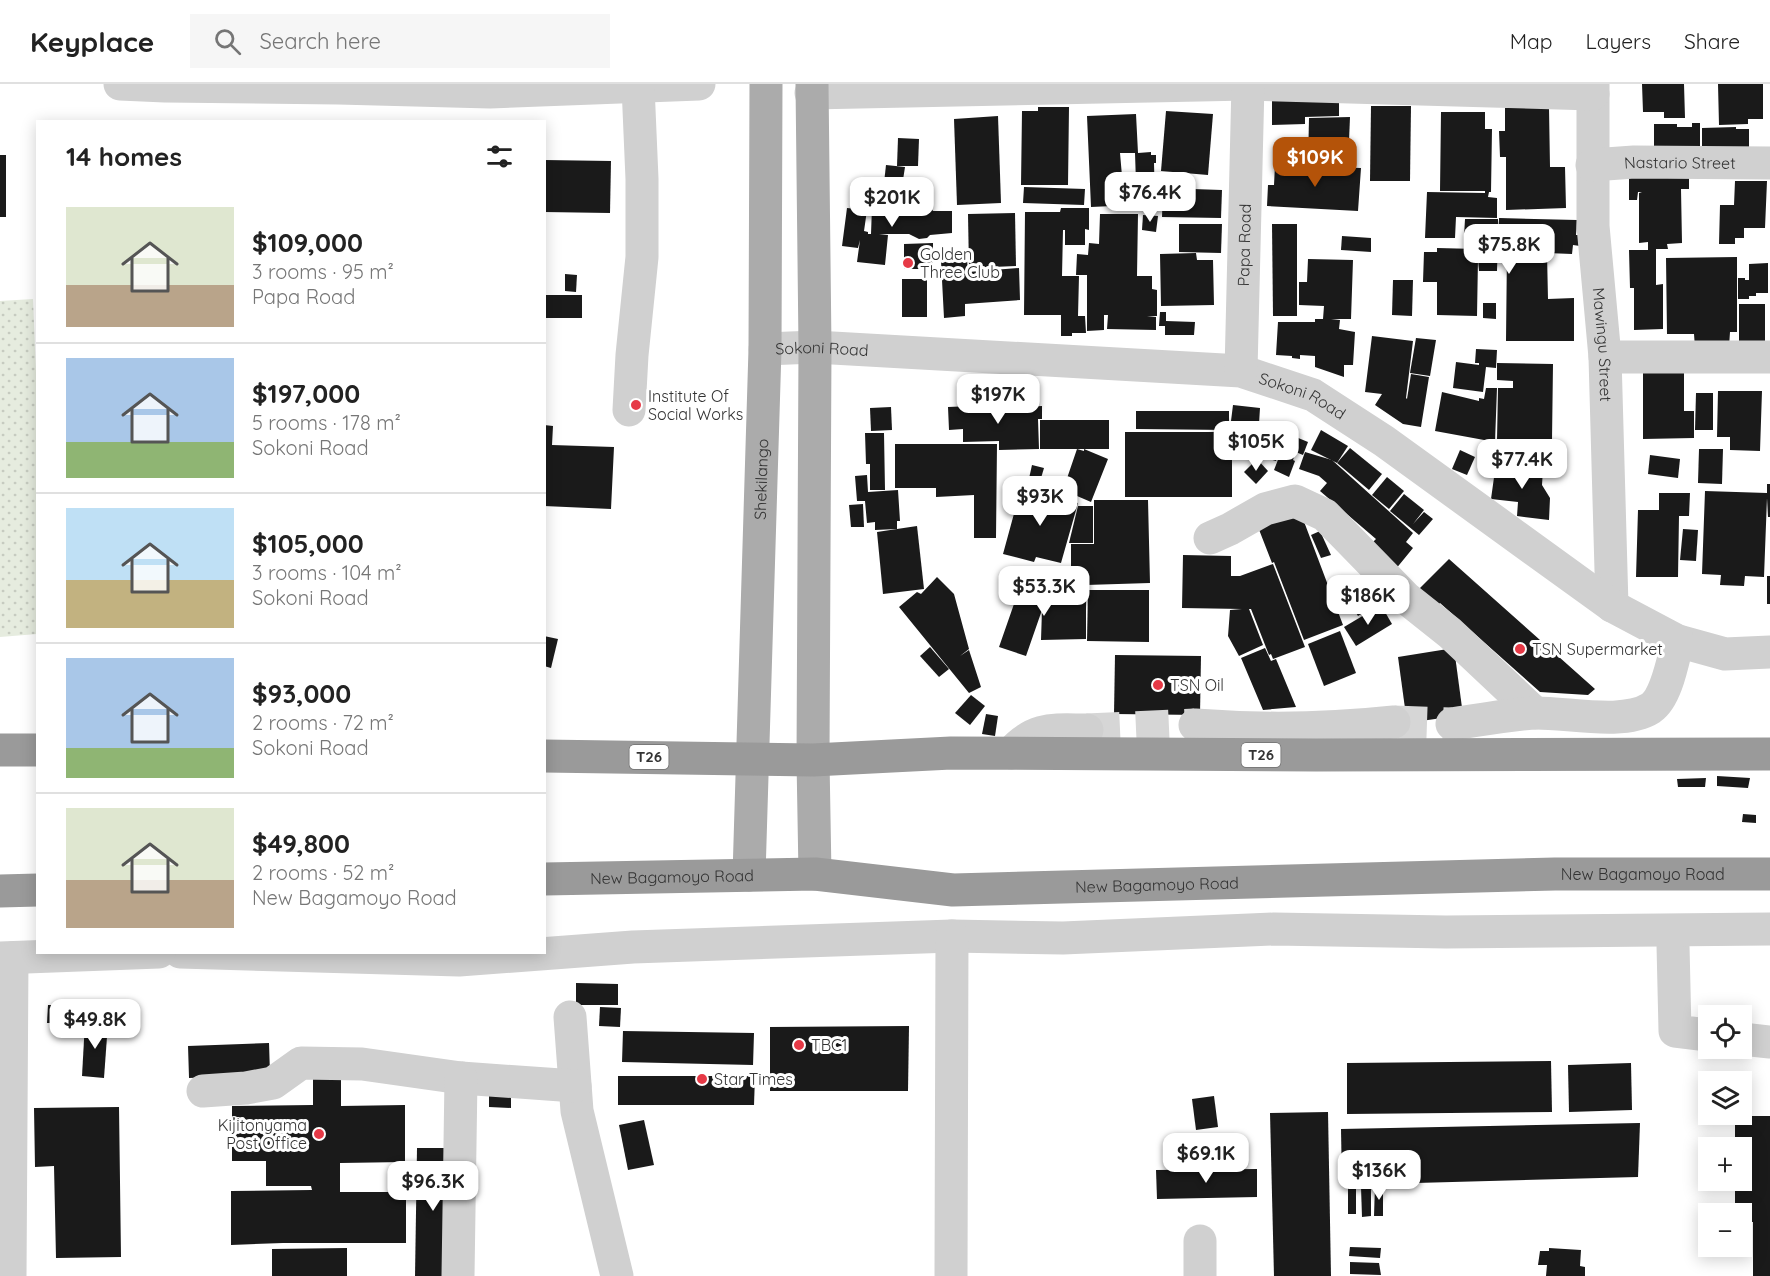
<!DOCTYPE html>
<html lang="en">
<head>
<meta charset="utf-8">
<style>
  body { margin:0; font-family:Quicksand,sans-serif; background:#f6f6f6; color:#222; height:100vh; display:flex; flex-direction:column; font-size:22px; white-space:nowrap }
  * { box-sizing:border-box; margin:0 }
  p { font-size:20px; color:#767676 }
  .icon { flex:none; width:33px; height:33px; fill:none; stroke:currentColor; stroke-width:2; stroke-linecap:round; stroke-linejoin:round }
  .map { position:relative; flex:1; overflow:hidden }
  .drawer { position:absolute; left:36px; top:36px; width:510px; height:834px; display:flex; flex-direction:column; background:#fff; border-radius:0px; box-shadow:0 3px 15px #0003 }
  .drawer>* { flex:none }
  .tools { position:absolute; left:1698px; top:921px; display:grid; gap:12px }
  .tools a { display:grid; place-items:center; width:54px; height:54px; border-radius:0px; background:#fff; box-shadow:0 3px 15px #0003; font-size:30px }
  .price { position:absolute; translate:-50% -51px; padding:0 14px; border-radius:12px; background:#fff; color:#222; font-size:20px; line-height:39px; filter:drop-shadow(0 2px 3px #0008) }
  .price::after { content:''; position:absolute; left:50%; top:36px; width:18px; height:14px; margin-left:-9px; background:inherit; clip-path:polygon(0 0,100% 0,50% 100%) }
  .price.on { background:#b45309; color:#fff }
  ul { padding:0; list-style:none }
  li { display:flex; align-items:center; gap:18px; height:150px; padding:0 30px }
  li+li { border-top:2px solid #e0e0e0 }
  li span { display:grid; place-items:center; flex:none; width:168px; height:120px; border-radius:0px; color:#555 }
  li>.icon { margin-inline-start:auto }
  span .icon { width:72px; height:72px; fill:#fffc; stroke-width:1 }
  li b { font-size:26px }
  h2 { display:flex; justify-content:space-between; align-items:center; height:72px; padding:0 30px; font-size:26px }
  header { display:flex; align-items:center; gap:36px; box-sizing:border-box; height:84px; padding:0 30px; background:#fff; border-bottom:2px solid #e0e0e0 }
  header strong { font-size:28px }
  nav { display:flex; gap:33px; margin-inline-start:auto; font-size:21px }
  .search { width:420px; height:54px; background:#f6f6f6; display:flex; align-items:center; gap:15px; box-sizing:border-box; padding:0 21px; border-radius:0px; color:#767676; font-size:22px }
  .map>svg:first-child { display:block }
</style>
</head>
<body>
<header>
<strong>Keyplace</strong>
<div class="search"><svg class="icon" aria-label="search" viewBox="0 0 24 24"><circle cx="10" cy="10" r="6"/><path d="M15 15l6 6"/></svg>Search here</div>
<nav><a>Map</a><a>Layers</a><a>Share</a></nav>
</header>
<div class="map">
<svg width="1770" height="1192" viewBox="0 0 1770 1192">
  <defs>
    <pattern id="park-dots" width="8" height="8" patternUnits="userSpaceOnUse" patternTransform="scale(1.5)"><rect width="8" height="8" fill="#e6ecdf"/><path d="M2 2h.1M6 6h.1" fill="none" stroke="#c6cbc0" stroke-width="1.8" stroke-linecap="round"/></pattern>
  </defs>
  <rect width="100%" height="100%" fill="#fff"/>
  <polygon fill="url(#park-dots)" points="33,215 38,337 37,550 0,553 0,217"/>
  <g fill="#1a1a1a" fill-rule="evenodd">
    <polygon points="1642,0 1684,0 1685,34 1664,34 1664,28 1643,28"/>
    <polygon points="1718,0 1763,0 1763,35 1748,35 1748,40 1719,41"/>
    <polygon points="1339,16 1339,32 1305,33 1305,40 1272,41 1272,17"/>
    <polygon points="1371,22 1411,22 1410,97 1370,97"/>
    <polygon points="1038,23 1069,23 1068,101 1021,101 1022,27 1038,27"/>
    <polygon points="1505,24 1549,24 1550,83 1565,83 1566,124 1506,126 1506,73 1500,73 1499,47 1505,47"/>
    <polygon points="1166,27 1213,30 1208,91 1161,87"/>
    <polygon points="1441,28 1485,28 1485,45 1492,45 1491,108 1489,108 1488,113 1497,114 1497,134 1456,133 1455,154 1425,154 1427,108 1485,109 1485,107 1440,107"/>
    <path d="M1136,30L1138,69L1151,68V71H1156V79H1154L1155,120L1091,123L1087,32ZM1120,69H1135L1136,99L1119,100V92H1122Z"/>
    <polygon points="998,32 1001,119 957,121 954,35"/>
    <polygon points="1350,33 1348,81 1308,79 1309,34"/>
    <polygon points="1692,39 1700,39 1700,70 1654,70 1654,40 1677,40 1677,43 1692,43"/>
    <polygon points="1736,43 1736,45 1749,45 1749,70 1702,71 1702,44"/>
    <polygon points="898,54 919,55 918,82 897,82"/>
    <rect x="0" y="71" width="6" height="62"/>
    <polygon points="544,76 611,77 610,129 544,128"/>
    <polygon points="886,81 905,83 901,109 883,108"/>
    <polygon points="1275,81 1361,84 1358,127 1267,122 1268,101 1274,101"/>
    <polygon points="1629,93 1689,93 1689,105 1681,105 1682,159 1667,160 1668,165 1656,165 1656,201 1663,200 1663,245 1634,246 1634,204 1630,204 1629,166 1648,166 1648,158 1639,159 1639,109 1642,108 1638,108 1637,116 1629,116"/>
    <polygon points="1735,97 1767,97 1765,144 1744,144 1744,154 1735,154 1735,160 1719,160 1720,121 1734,121"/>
    <polygon points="1024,103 1085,105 1084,121 1023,119"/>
    <polygon points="1163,104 1222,106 1221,134 1162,133"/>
    <polygon points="921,116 927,118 933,127 952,127 952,149 930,151 927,154 919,155 909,150 879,150 888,151 885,181 857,178 860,156 858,164 842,162 847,124 867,126 864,147 868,148 868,156 868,150 871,150 872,123 910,123"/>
    <polygon points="1061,124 1089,124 1089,146 1085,145 1085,161 1065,161 1065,146 1063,146 1062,192 1079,192 1078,232 1085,232 1086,249 1072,249 1072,252 1061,252 1061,231 1024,231 1025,128 1060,128"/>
    <polygon points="1015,129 1016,182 969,184 968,130"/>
    <polygon points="1100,130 1138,130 1137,192 1152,192 1152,205 1157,206 1157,232 1147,232 1156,233 1156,246 1107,245 1108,231 1104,231 1104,246 1087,247 1087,191 1076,191 1077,170 1088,171 1089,159 1099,160"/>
    <polygon points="1143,131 1158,132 1156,148 1142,146"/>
    <polygon points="1499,134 1577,136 1576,151 1580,151 1580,162 1573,161 1572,170 1547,169 1548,215 1574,214 1574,257 1506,257 1507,165 1499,165 1498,157 1536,156 1535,161 1543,161 1543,169 1545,170 1545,160 1537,160 1537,150 1536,155 1498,153 1497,187 1479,187 1478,174 1477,232 1437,231 1437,198 1423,198 1424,168 1437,168 1437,164 1477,165 1478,152 1464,152 1465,135 1498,135 1499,151"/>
    <polygon points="1179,140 1222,140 1221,169 1179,168"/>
    <polygon points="1272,140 1297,140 1297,232 1273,232"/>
    <polygon points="1342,152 1371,154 1371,168 1341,166"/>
    <polygon points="933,159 933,185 904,185 904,160"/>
    <polygon points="1196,169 1197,176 1213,176 1214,221 1161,222 1160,170"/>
    <polygon points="1737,173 1737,248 1730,248 1729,263 1695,264 1694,250 1667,250 1666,174"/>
    <polygon points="967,175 968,188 1019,184 1020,216 965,220 965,232 944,234 941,177"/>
    <polygon points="1308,175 1353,176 1351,235 1331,235 1340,236 1339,245 1355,248 1353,281 1344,281 1344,293 1315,283 1315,272 1300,271 1300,275 1292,274 1292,272 1276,271 1278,238 1315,238 1315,235 1323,235 1324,222 1299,221 1299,198 1307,198"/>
    <polygon points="1768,179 1768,209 1756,209 1756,212 1749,212 1749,215 1738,215 1738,194 1745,194 1745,196 1749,196 1749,180"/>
    <polygon points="565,190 577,191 576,208 565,207"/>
    <rect x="902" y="195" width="25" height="38"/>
    <polygon points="1393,196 1413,196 1412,232 1392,231"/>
    <rect x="546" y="211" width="36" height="23"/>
    <polygon points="1483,219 1496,219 1496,235 1483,234"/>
    <rect x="1739" y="220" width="26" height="40"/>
    <polygon points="1160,228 1166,228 1166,237 1195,238 1194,251 1165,251 1165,242 1159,242"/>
    <polygon points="1372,252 1413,257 1406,314 1407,315 1411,290 1429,293 1421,343 1403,340 1375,321 1382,310 1365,308"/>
    <polygon points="1416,254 1436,256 1430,292 1410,289"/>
    <polygon points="1476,265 1497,266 1496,284 1486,283 1483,308 1453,304 1456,278 1479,281 1479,279 1475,279"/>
    <polygon points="1497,279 1553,280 1552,356 1497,356 1498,304 1513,304 1513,297 1497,296"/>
    <polygon points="1643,288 1684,288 1684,327 1694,327 1694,354 1643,355"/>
    <polygon points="1486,304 1497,304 1495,358 1435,347 1442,308 1479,317 1479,314 1484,315"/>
    <polygon points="1718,307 1762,307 1760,367 1730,366 1730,353 1717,353"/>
    <polygon points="1696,309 1713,309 1713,346 1695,346"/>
    <polygon points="996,321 996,324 1042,322 1042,335 1038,335 1039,365 999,366 999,357 963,358 963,345 949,346 948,323"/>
    <polygon points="1233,321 1260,324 1259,340 1231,337"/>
    <polygon points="891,323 892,346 871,347 870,324"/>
    <polygon points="1136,327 1229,327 1229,346 1136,345"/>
    <rect x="1040" y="336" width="69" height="29"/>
    <polygon points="544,341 553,342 552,361 614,363 611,425 544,422"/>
    <polygon points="1232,343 1258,346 1257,350 1281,359 1276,377 1260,372 1259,374 1251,373 1252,368 1232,368 1232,413 1125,413 1125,348 1232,348"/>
    <polygon points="1321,346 1348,362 1337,379 1311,366"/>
    <polygon points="865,349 884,349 885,406 870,406 870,380 866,380"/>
    <polygon points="1291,351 1308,358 1303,371 1286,364"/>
    <polygon points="895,360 997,360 996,454 974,454 974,411 936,413 936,404 895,404"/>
    <polygon points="1350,364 1382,390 1369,406 1337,379"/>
    <polygon points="1077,365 1084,367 1084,365 1108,375 1091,418 1063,406"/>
    <polygon points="1699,365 1723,365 1722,400 1698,399"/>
    <polygon points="1460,366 1475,373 1467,391 1452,385"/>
    <polygon points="1281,368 1294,373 1293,376 1295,377 1289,393 1274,386"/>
    <polygon points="1305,368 1332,376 1413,449 1406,458 1413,464 1395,486 1372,459 1376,455 1320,407 1327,399 1319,392 1299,385"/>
    <polygon points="1650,371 1680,375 1678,394 1648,390"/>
    <polygon points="1257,375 1268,387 1256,400 1244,388"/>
    <polygon points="1496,379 1543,385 1542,401 1550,414 1549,436 1517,432 1518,418 1491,415"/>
    <polygon points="1032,381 1044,384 1039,401 1028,399"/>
    <polygon points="867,391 868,408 898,406 900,437 897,437 897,445 875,446 875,438 867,439 865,417 857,417 855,392"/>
    <polygon points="1387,393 1404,407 1389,425 1372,411"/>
    <polygon points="1767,400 1770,400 1770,433 1768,433 1767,414 1764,493 1745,492 1744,502 1720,501 1721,491 1702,490 1705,407 1767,409"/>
    <polygon points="1021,404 1078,419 1061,479 1036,473 1034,478 1003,470"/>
    <polygon points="1659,409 1690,409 1689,432 1679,432 1678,493 1636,493 1638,426 1659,426"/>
    <polygon points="1404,410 1424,426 1413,440 1424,428 1433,435 1419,451 1390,427"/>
    <polygon points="1094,416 1148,416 1150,499 1086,501 1086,492 1071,492 1071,460 1094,460"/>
    <polygon points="863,420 864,443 851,443 849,421"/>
    <polygon points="1078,422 1093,422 1093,459 1069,459"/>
    <polygon points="1300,427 1343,541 1304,556 1274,478 1272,479 1258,443"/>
    <polygon points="917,442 924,505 883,510 877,448"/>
    <polygon points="1683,445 1698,446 1696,477 1680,476"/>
    <polygon points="1320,447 1331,471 1321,474 1311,451"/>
    <polygon points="1183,471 1231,472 1231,492 1240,492 1273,480 1305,563 1273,575 1271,570 1269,571 1251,525 1249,525 1263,561 1239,572 1228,552 1230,526 1242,525 1182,524"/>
    <polygon points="1449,475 1595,605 1588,611 1540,608 1440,519 1435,525 1416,508"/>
    <rect x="1767" y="492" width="3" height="28"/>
    <polygon points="937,493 954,510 969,565 960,572 969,566 981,603 969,609 899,523 917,508 921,510"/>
    <polygon points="1023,494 1049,502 1048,506 1040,506 1041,516 1042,507 1086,507 1086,555 1041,556 1042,526 1026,572 999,563"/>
    <polygon points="1053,494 1074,494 1074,506 1052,506"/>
    <polygon points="1088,506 1149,506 1149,558 1087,557"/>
    <polygon points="1371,511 1377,519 1358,532 1353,524"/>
    <polygon points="1381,521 1392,540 1356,562 1344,543"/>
    <polygon points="1340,547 1356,589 1324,602 1308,560"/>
    <polygon points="544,552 558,555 551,584 544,582"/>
    <polygon points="930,563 949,585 939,593 920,572"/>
    <polygon points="1265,564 1271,577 1276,575 1296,623 1263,626 1241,574"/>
    <polygon points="1454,564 1463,631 1407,639 1398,573"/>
    <polygon points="1115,571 1201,572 1200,631 1114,630"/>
    <polygon points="971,611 985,622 970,641 955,629"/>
    <polygon points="986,630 998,632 995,652 982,650"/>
    <polygon points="1717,692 1750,694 1748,704 1717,702"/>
    <polygon points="1706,694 1705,703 1678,703 1677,695"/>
    <polygon points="1743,730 1756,731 1756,739 1742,738"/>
    <polygon points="576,899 618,900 618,921 576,921"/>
    <polygon points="48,921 65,921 66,939 47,939"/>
    <polygon points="600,923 621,924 620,943 599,942"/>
    <polygon points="85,938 108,939 104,994 82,992"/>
    <polygon points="909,942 908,1007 770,1007 770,943"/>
    <polygon points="623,947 754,949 753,981 622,978"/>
    <polygon points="269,959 270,991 189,994 188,962"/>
    <polygon points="1551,977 1552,1028 1347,1030 1347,979"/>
    <polygon points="1631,979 1632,1026 1569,1028 1568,981"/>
    <polygon points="313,986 341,986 341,1022 405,1021 405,1078 340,1079 340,1108 406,1108 406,1159 283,1159 231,1161 231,1107 312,1106 311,1102 266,1102 266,1077 232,1077 232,1022 313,1021"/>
    <polygon points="618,992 755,992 754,1021 618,1021"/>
    <polygon points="489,1007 511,1007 511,1024 489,1023"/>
    <polygon points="1214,1012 1218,1043 1196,1046 1192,1015"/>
    <polygon points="119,1023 121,1173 56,1174 54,1082 35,1083 34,1024"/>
    <polygon points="1328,1028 1331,1192 1274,1192 1270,1029"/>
    <polygon points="1735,1032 1770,1032 1770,1192 1753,1192 1753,1138 1742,1138 1742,1130 1735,1130 1735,1096 1742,1096 1742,1064 1735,1064"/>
    <polygon points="644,1036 654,1081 628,1086 619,1041"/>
    <polygon points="1640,1039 1638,1093 1342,1101 1341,1045"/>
    <polygon points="417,1064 451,1064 449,1192 415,1192"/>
    <polygon points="1257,1085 1257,1113 1157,1115 1156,1086"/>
    <polygon points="1348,1102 1356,1103 1356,1130 1348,1130"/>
    <polygon points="1375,1102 1383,1102 1383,1132 1374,1132"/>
    <polygon points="1361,1103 1371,1103 1371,1132 1362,1133"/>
    <polygon points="1350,1163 1381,1164 1380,1174 1349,1172"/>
    <polygon points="347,1164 347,1192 272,1192 272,1165"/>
    <polygon points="1549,1164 1581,1166 1580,1182 1585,1183 1585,1192 1546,1192 1547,1181 1538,1181 1540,1167 1549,1167"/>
    <polygon points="1350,1178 1379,1179 1381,1191 1350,1190"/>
  </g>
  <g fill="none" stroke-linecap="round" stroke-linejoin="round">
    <g stroke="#d6d6d6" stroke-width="33" stroke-dasharray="33 16" stroke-linecap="butt">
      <polyline points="1394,638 1452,640"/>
      <polyline points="1087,646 1195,641"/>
    </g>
    <g stroke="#d0d0d0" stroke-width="33">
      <polyline points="120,0 165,2 338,4 490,8 699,0"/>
      <path id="s1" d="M1593,0V142L1605,273L1612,522"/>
      <polyline points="811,9 1248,0 1593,10"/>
      <path id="s2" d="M1592,81L1634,78L1770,79"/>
      <path id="s3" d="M765,265L815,263L1241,287L1313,311L1384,357L1612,522L1678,557L1725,570L1770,568"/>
      <polyline points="1605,273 1770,273"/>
      <path id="s4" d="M1241,287L1248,0"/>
      <polyline points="629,326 632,271 642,173 642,95 638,2"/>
      <polyline points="1210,454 1230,445 1265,425 1295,417 1325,431 1406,514 1450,549 1535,629"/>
      <path d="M1452,640C1479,636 1506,631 1533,629C1566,628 1623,642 1651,624C1667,613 1673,575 1678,557"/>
      <path d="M1195,641C1261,646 1328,645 1394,638"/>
      <path d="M1011,669C1035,642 1054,646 1087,646"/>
      <polyline points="1673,861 1675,947 1708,951"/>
      <polyline points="180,868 459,876 633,863 952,852 1063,854 1274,845 1446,848 1770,845"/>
      <polyline points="0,874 159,868"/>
      <polyline points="570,933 577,1027 617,1192"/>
      <polyline points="1742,955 1770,958"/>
      <polyline points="203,1007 246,1004 273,999 301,979 362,980 461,994 575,1002"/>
      <polyline points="10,1192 12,874"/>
      <polyline points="458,1192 461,994"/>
      <polyline points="951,1192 952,852"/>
      <polyline points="1200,1192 1200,1157"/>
    </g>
    <g stroke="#ababab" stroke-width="33">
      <polyline points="812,0 815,263 813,676 815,790"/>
      <path id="s5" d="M749,791L765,265L766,0"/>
    </g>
    <g stroke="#9a9a9a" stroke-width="33">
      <polyline points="0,666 38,666"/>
      <polyline points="544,672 813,676 951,669 1316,671 1770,670"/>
      <path id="s6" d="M544,795L815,790L953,806L1555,790H1770"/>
      <polyline points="0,807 38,806"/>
    </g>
  </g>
  <g fill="#e63946" stroke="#fff" stroke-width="2">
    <circle cx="908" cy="179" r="6"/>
    <circle cx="636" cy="321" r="6"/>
    <circle cx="1520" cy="565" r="6"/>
    <circle cx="1158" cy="601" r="6"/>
    <circle cx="799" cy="961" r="6"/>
    <circle cx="702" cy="995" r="6"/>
    <circle cx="319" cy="1050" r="6"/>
  </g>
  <g text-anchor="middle" stroke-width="6" stroke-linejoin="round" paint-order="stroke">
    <g fill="#fff" stroke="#707070" stroke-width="1.5">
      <rect x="1241.5" y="659" width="39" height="24" rx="4.5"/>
      <rect x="629.5" y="661" width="39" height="24" rx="4.5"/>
    </g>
    <g font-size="15" font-weight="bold" fill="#333">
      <text x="1261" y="676">T26</text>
      <text x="649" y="678">T26</text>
    </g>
    <g font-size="16" fill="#333" stroke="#fff">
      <text dy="6" stroke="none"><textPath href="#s2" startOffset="88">Nastario Street</textPath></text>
      <text dy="6" stroke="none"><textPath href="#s4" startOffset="126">Papa Road</textPath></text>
      <text dy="6" stroke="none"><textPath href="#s1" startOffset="261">Mawingu Street</textPath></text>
      <text dy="6" stroke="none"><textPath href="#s3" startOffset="57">Sokoni Road</textPath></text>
      <text dy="6" stroke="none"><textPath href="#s3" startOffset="543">Sokoni Road</textPath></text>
      <text dy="6" stroke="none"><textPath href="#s5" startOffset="396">Shekilango</textPath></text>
      <text dy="6" stroke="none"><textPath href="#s6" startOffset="1100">New Bagamoyo Road</textPath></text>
      <text dy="6" stroke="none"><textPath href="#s6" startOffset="128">New Bagamoyo Road</textPath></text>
      <text dy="6" stroke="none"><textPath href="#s6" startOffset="614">New Bagamoyo Road</textPath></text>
    </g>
    <g font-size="16" fill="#333" stroke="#fff" text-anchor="start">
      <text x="920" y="176">Golden<tspan x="920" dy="18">Three Club</tspan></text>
      <text x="648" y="318">Institute Of<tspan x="648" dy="18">Social Works</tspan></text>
      <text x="1532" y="571">TSN Supermarket</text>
      <text x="1170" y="607">TSN Oil</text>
      <text x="811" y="967">TBC1</text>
      <text x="714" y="1001">Star Times</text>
      <text x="307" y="1047" text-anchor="end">Kijitonyama<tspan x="307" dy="18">Post Office</tspan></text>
    </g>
  </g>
</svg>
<div class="tools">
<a><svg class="icon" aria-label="locate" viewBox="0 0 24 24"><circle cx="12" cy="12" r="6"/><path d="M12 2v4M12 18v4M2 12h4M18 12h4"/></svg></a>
<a><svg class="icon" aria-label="layers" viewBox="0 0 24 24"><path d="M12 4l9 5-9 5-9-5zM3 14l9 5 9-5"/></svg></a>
<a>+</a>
<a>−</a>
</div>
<b class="price on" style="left:1315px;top:104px">$109K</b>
<b class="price" style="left:1150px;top:139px">$76.4K</b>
<b class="price" style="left:892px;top:144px">$201K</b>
<b class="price" style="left:1509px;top:191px">$75.8K</b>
<b class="price" style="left:998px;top:341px">$197K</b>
<b class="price" style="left:1256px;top:388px">$105K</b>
<b class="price" style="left:1522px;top:406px">$77.4K</b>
<b class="price" style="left:1040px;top:443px">$93K</b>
<b class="price" style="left:1044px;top:533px">$53.3K</b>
<b class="price" style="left:1368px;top:542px">$186K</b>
<b class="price" style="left:95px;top:966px">$49.8K</b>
<b class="price" style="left:1206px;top:1100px">$69.1K</b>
<b class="price" style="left:1379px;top:1117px">$136K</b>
<b class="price" style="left:433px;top:1128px">$96.3K</b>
<section class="drawer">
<h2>14 homes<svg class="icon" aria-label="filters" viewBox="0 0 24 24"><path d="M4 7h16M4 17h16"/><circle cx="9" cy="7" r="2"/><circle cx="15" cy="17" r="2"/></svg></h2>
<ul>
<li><span style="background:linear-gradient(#dfe7d0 65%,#b9a48a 0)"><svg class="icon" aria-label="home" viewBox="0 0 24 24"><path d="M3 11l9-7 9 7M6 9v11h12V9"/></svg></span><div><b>$109,000</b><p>3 rooms · 95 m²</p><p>Papa Road</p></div></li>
<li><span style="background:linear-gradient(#a9c7e8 70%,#8fb573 0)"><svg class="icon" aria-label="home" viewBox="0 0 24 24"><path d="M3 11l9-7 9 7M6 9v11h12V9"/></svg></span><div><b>$197,000</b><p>5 rooms · 178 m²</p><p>Sokoni Road</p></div></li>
<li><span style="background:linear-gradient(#bfe0f5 60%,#c2b280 0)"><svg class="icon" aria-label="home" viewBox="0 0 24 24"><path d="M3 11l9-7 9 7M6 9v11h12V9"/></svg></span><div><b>$105,000</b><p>3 rooms · 104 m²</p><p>Sokoni Road</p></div></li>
<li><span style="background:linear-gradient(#a9c7e8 75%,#8fb573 0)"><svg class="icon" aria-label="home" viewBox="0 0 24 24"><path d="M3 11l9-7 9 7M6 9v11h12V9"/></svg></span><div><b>$93,000</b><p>2 rooms · 72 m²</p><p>Sokoni Road</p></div></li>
<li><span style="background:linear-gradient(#dfe7d0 60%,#b9a48a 0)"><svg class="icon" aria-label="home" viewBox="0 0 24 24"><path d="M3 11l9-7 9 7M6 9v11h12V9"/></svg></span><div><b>$49,800</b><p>2 rooms · 52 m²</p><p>New Bagamoyo Road</p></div></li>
</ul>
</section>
</div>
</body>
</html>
